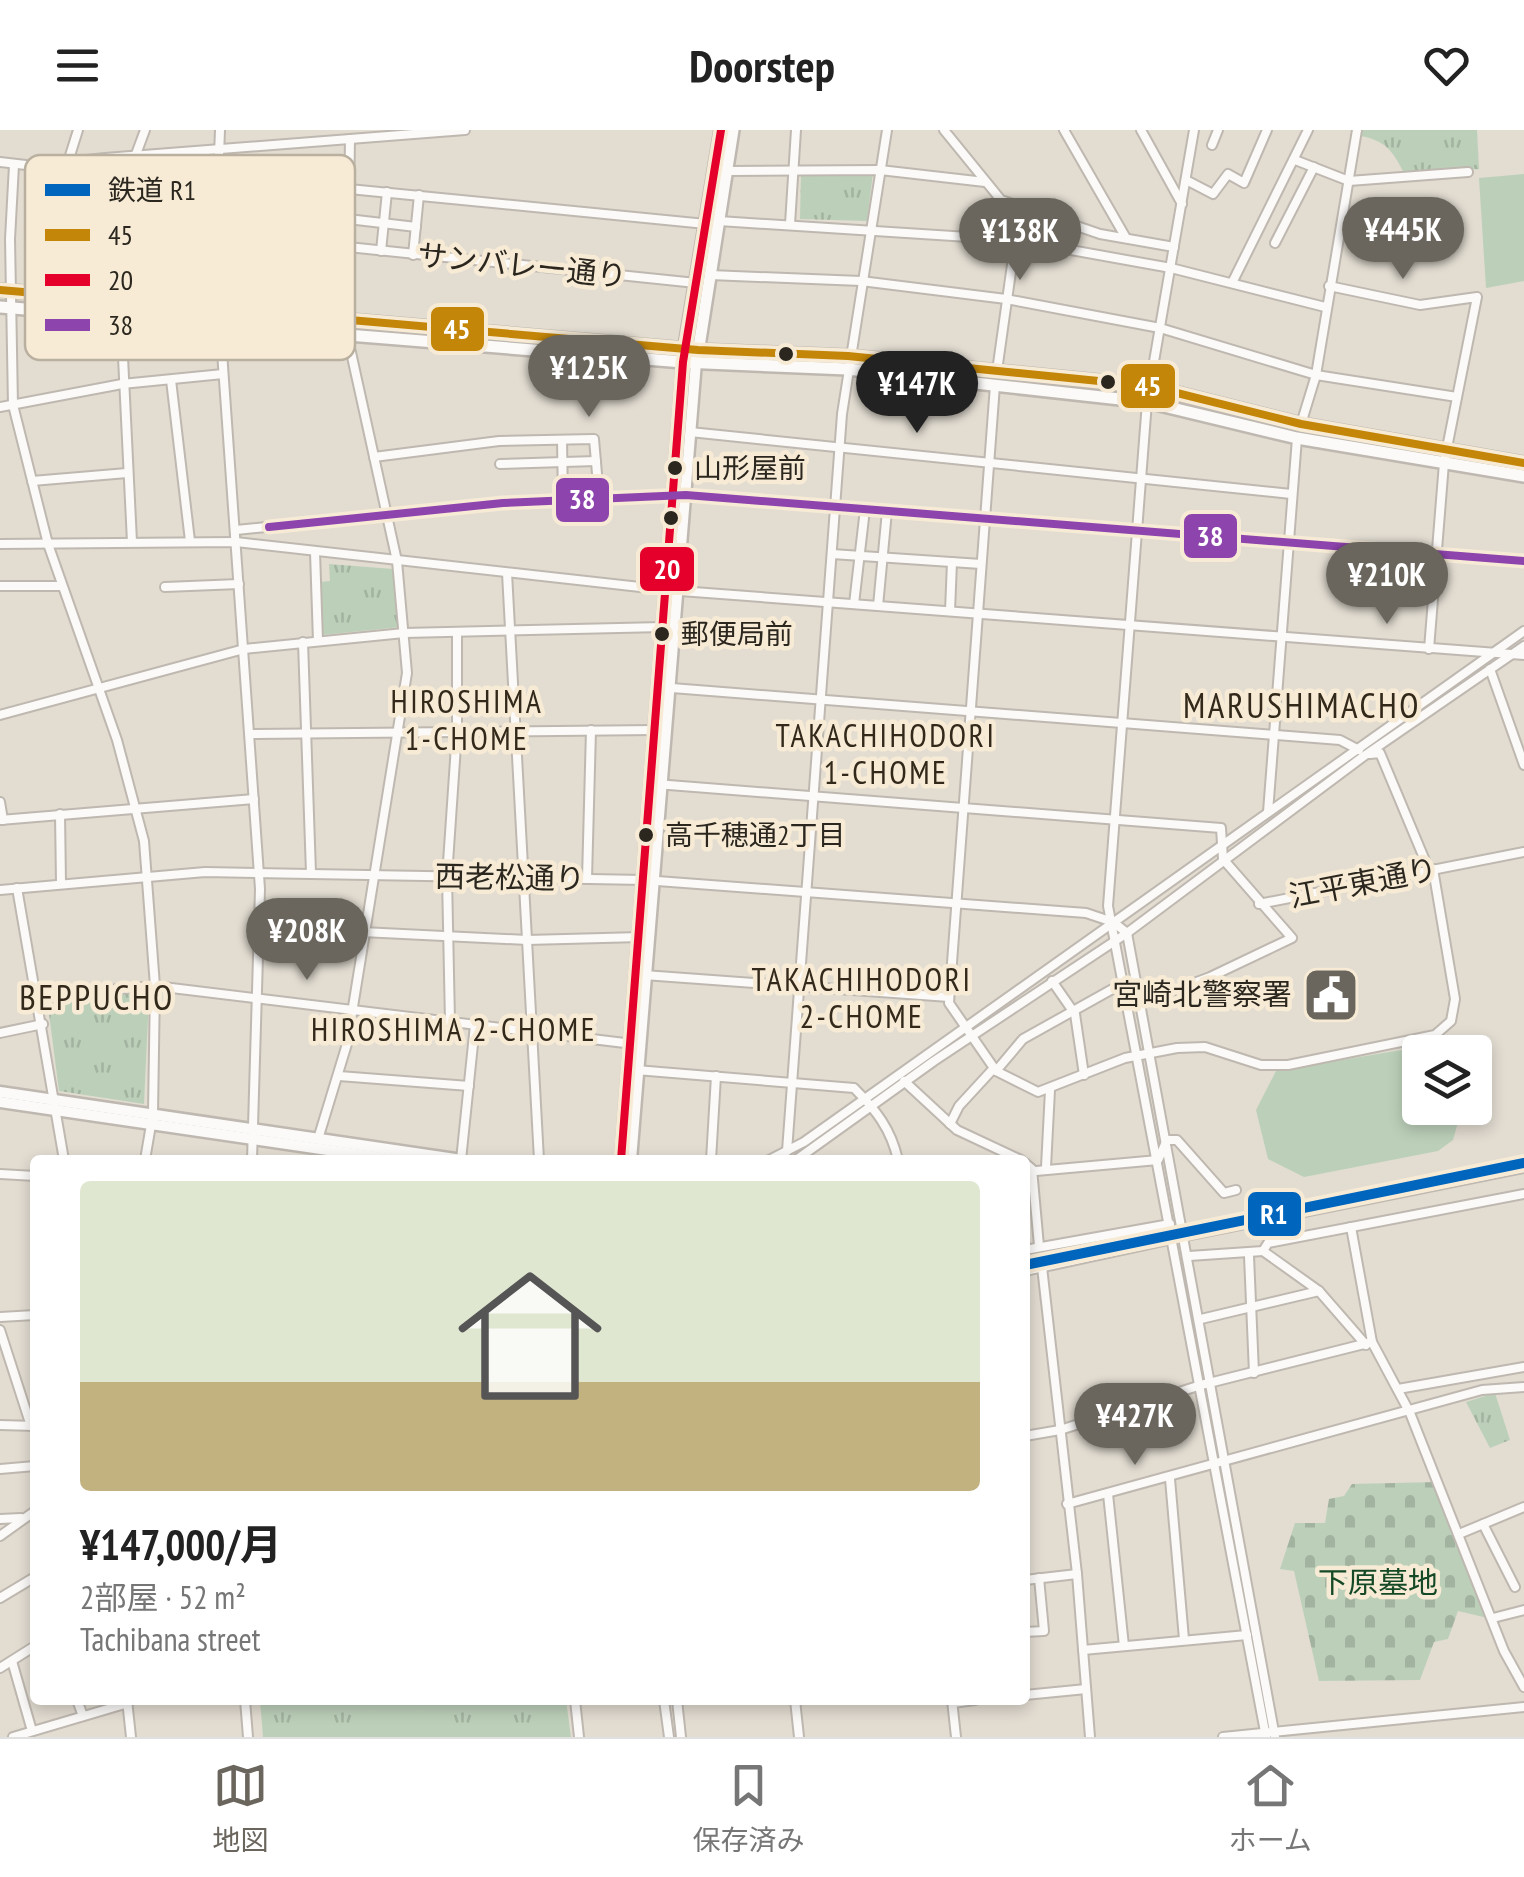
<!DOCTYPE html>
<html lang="ja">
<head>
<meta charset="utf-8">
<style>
  body { margin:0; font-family:"PT Sans Narrow","Noto Sans JP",sans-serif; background:#f6f6f6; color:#222; height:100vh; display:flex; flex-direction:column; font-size:38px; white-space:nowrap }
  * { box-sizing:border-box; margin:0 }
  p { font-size:32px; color:#767676 }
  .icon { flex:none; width:55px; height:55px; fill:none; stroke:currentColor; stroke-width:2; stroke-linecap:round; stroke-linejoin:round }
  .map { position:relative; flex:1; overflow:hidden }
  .side { position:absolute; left:30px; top:1025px; width:1000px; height:550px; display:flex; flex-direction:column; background:#fff; border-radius:10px; box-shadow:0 5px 15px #0003 }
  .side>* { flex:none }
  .tools { position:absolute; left:1402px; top:905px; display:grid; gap:20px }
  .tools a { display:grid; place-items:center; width:90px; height:90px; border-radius:10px; background:#fff; box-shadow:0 5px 15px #0003; font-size:50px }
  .price { position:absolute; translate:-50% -85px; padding:0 22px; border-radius:35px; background:#6b665d; color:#fff; font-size:32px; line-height:65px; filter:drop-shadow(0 2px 5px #0008) }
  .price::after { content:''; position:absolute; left:50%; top:60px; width:30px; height:22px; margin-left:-15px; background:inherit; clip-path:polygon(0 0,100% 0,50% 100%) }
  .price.active { background:#222; color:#fff }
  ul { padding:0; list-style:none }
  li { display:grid; align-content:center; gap:20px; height:530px; padding:0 50px }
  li+li { border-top:2px solid #e0e0e0 }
  li span { display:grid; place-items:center; height:310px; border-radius:10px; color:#555 }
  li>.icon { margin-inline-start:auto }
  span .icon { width:180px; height:180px; fill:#fffc; stroke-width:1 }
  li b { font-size:42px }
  header { display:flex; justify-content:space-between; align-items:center; height:130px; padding:0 50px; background:#fff; font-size:45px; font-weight:700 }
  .tabs { display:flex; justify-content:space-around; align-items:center; height:140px; border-top:2px solid #e0e0e0; background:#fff; font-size:28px; color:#767676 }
  .tabs a { display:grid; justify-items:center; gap:5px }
  .tabs .active { color:#6b665d }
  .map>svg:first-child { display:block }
</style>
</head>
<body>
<header><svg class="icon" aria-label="menu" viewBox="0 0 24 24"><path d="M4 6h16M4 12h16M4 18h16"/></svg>Doorstep<svg class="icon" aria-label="heart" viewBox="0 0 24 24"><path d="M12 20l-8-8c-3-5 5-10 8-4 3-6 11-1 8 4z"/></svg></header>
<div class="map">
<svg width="1524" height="1607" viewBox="0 0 1524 1607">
  <defs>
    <pattern id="cemetery-stones" width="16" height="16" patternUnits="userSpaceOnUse" patternTransform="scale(2.5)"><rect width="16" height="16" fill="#bcd0b9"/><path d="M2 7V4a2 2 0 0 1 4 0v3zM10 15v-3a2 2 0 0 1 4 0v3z" fill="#a2b39f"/></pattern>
    <pattern id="park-tufts" width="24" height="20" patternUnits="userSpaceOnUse" patternTransform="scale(2.5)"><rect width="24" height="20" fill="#bcd0b9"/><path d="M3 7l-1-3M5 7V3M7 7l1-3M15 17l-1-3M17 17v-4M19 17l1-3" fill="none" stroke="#a2b39f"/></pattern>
  </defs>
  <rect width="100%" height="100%" fill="#e2dcd1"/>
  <polygon fill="url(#cemetery-stones)" points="1437,1352 1492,1489 1458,1481 1448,1509 1434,1512 1420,1550 1319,1551 1294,1441 1280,1439 1295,1393 1325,1393 1329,1369 1344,1366 1352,1354"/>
  <g fill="url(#park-tufts)">
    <path d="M1361,0H1477L1479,39L1404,43C1393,21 1385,10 1360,6Z"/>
    <polygon points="801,42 873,43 867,91 800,89"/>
    <polygon points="329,434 393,439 401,497 322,505 321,452 330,451"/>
    <polygon points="142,858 149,866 144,974 59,961 47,868"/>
    <polygon points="1495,1263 1510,1310 1490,1318 1466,1272"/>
    <polygon points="260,1570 566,1570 571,1607 263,1607"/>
  </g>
  <g fill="#bcd0b9">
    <polygon points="1524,44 1524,151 1486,158 1479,48"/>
    <polygon points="1455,911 1457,922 1420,922 1420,978 1462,978 1453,1010 1438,1021 1304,1047 1268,1029 1256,980 1276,941"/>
    <polygon points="375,1570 416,1570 419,1607 377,1607"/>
  </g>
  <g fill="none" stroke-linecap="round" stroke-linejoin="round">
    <g stroke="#beb8b0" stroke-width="12">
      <g id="minor">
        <polyline points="220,0 215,123 260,759 252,1030"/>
        <polyline points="944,0 1001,70 1100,104 1174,117"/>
        <polyline points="1064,0 1126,108"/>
        <polyline points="1141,0 1182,74"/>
        <polyline points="1194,0 1147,272 1108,776 1266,1607"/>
        <polyline points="1212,15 1218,0"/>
        <polyline points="135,27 145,0"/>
        <polyline points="1295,30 1349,51 1468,42"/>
        <polyline points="0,32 60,39 68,32 105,28 465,0"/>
        <polyline points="68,32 78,0"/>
        <polyline points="14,35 10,109 13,275 48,414 117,610 144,711 155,856 153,983 145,1030"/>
        <polyline points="51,38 100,127 113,142 125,143"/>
        <polyline points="60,39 71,45 349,59 706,94"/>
        <polyline points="727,41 880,40 985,52"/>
        <polyline points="1186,50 1213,64 1228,44 1244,53 1267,0"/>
        <polyline points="348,89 416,97"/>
        <polyline points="719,91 1015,110 1171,138 1325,177"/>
        <polyline points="790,94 796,0"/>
        <polyline points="1275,113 1314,37"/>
        <polyline points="348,117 696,153"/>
        <polyline points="381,121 387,62"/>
        <polyline points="413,125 419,65"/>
        <polyline points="710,145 861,151 1006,169 1160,198 1316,245 1457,267"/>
        <polyline points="1232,153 1308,0"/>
        <polyline points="1329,156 1420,175 1477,167 1444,333 1429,519"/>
        <polyline points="124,171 130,50"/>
        <polyline points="283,184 288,56"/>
        <polyline points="121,186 132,412"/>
        <polyline points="997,241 1020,78"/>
        <polyline points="171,250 190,411"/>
        <polyline points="995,255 949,873 996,941 1038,962 1125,928 1177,918 1205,917 1261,935 1288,935 1435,905 1451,891 1455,869 1433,739"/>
        <polyline points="0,277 122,254 223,244"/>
        <polyline points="1301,294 1316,245 1357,0"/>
        <polyline points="690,302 1291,364"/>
        <polyline points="562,310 563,369"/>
        <polyline points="374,327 499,311 594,309 599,367"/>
        <polyline points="500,334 596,331"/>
        <polyline points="32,351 127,343"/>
        <polyline points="236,400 503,373 686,365 1524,431"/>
        <polyline points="0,414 236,412 667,460 1524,525"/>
        <polyline points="315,422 318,511"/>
        <polyline points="832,424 981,434"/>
        <polyline points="507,443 539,1030"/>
        <polyline points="0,456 61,456"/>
        <polyline points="165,457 239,454"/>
        <polyline points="854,474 865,379"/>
        <polyline points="878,476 887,381"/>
        <polyline points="950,481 952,432"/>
        <polyline points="303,512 311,743"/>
        <polyline points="1490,539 1524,635"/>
        <polyline points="659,557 1340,610 1359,620"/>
        <polyline points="0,585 244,519 404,503 663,497"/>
        <polyline points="250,604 656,600"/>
        <polyline points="1370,624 1380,623 1429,740"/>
        <polyline points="656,654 1221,698 1223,729 1292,808 1210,847 1140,873"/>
        <polyline points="0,672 3,690"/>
        <polyline points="1268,682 1297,308"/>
        <polyline points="60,684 61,753"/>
        <polyline points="0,690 254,669"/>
        <polyline points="587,749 591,600"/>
        <polyline points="17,758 64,1030"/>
        <polyline points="0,760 205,742 644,750 1086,783 1113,792 1127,803 1275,1607"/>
        <polyline points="1259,774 1524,722"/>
        <polyline points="362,802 527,810 641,807"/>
        <polyline points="644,845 949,867"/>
        <polyline points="1052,851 1075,884 1084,945"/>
        <polyline points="38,866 155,856 633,914"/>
        <polyline points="450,892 447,747 457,601 457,502"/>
        <polyline points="0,903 43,894"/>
        <path d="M636,940L854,958C876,980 891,999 898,1030"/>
        <polyline points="996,941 1023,909 1125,852"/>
        <polyline points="339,946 469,956"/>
        <polyline points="904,951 957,1000 1021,1030"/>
        <polyline points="950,994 959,976 994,938"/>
        <polyline points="318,1009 347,914 407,543 397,431 347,204 350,9"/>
        <polyline points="787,1021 842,284 887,0"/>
        <polyline points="461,1030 475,895"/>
        <polyline points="711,1030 716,946"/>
        <polyline points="769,1030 804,1012 1524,501"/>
        <polyline points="796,1030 934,931 1127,803 1364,626 1524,516"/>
        <polyline points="1025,1033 1032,1039 1039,1116"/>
        <polyline points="1046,1037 1050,960"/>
        <polyline points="1025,1042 1158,1030 1167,1010 1177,1010 1224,1063 1236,1060"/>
        <polyline points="0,1044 35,1046"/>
        <polyline points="1351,1097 1372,1212 1410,1283 1504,1521 1524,1557"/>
        <polyline points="1185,1106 1524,1038"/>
        <polyline points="1025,1120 1170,1094"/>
        <polyline points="1263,1121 1319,1161 1366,1215"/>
        <polyline points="1189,1126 1263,1121 1268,1113 1524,1064"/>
        <polyline points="1249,1126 1254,1243"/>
        <polyline points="1042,1137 1077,1444 1090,1607"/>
        <polyline points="1025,1141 1173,1109"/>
        <polyline points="0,1187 35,1185"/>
        <polyline points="1201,1189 1319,1161"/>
        <polyline points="0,1200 31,1296"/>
        <polyline points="1398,1259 1524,1237"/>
        <polyline points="0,1295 35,1296"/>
        <polyline points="1025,1306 1060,1300 1201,1255 1372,1212"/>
        <polyline points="0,1339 35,1336"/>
        <polyline points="1170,1349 1184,1509"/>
        <polyline points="1108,1364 1124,1516"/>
        <polyline points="1067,1374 1482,1260 1524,1257"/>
        <polyline points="0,1389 21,1388"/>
        <polyline points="1483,1394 1515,1457"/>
        <polyline points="1459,1404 1524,1377"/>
        <polyline points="0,1406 35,1381"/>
        <polyline points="1025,1450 1077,1444"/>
        <polyline points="0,1468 35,1447"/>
        <polyline points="1493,1488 1524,1480"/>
        <polyline points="1025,1502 1044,1501 1039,1448"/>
        <polyline points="1083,1520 1247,1505"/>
        <polyline points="12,1531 32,1601"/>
        <polyline points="0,1538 35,1516"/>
        <polyline points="1025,1565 1086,1559"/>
        <polyline points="77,1570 83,1586"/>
        <polyline points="127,1570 131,1607"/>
        <polyline points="245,1570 248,1607"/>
        <polyline points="575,1570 579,1607"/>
        <polyline points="664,1570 669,1607"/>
        <polyline points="677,1570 681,1607"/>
        <polyline points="795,1570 799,1607"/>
        <polyline points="952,1570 956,1607"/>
        <polyline points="953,1573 975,1570"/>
        <polyline points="13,1607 128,1573"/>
        <polyline points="1223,1607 1524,1577"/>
      </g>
    </g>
    <g stroke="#beb8b0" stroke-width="15">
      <g id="major">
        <polyline points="0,962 462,1030"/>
        <polyline points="0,972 396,1030"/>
        <polyline points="621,1030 683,232"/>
        <polyline points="631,1030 696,232"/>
      </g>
    </g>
    <g stroke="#beb8b0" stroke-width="16">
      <g id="highway">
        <polyline points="0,160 698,220 848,226 1149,256 1301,294 1524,333"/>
        <polyline points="0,177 683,232 847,239 1147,272 1297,308 1524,346"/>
        <polyline points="684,222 721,0"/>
        <polyline points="698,223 733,0"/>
      </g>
    </g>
    <use href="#minor" stroke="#fbfaf8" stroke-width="8"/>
    <use href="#major" stroke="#fbfaf8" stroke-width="10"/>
    <use href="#highway" stroke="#fbfaf8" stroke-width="11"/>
    <g stroke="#f7ebd6" stroke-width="15">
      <polyline id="bus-1" points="0,160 698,220 848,226 1149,256 1301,294 1524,333"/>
    </g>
    <g stroke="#f7ebd6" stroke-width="15">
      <polyline id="bus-2" points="621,1030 683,232 721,0"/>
    </g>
    <g stroke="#f7ebd6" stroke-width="15">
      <polyline id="bus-3" points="269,397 503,373 686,365 1524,431"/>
    </g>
    <use href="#bus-1" stroke="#c48608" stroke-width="8"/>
    <use href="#bus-2" stroke="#e4002b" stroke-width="8"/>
    <use href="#bus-3" stroke="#8e44ad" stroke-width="8"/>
    <g stroke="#f7ebd6" stroke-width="18">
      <polyline id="rail-1" points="1025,1135 1524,1033"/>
    </g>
    <use href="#rail-1" stroke="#0065bd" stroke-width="10"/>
  </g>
  <defs>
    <g id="civic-square" transform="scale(2.875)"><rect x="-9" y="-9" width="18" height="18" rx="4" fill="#6b665d" stroke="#f7ebd6"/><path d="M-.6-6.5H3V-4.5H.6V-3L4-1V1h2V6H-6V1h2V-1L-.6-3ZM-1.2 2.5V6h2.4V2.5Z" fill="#fff"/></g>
  </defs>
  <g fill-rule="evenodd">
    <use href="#civic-square" x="1331" y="865"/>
  </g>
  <g fill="#2b271f" stroke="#f7ebd6" stroke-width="4">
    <circle cx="786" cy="224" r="9"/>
    <circle cx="1108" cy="252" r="9"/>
    <circle cx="675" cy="338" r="9"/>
    <circle cx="671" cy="388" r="9"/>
    <circle cx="662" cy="504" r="9"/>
    <circle cx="646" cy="705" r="9"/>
  </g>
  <g text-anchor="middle" stroke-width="9" stroke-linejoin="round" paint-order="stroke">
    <g font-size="28" fill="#2b271f" stroke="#f7ebd6" text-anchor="start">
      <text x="694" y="348">山形屋前</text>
      <text x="681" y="514">郵便局前</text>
      <text x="665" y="715">高千穂通2丁目</text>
    </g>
    <g font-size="30" fill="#2b271f" stroke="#f7ebd6">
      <text transform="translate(522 136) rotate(6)" y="10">サンバレー通り</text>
      <text transform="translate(510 748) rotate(1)" y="10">西老松通り</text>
      <text transform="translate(1363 753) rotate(-11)" y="10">江平東通り</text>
    </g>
    <g font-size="30" fill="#2b271f" stroke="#f7ebd6" text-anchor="end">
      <text x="1292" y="875">宮崎北警察署</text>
    </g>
    <g font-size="30" fill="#154926" stroke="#f7ebd6">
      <text x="1378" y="1463">下原墓地</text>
    </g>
    <g font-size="32" letter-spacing="2.5" fill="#33291a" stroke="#f7ebd6">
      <text x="467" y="583">HIROSHIMA<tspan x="467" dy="37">1-CHOME</tspan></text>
      <text x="886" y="617">TAKACHIHODORI<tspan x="886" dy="37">1-CHOME</tspan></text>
      <text x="862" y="861">TAKACHIHODORI<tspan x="862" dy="37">2-CHOME</tspan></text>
      <text x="454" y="911">HIROSHIMA 2-CHOME</text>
    </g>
    <g font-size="35" letter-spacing="2.5" fill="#33291a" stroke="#f7ebd6">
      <text x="1302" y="588">MARUSHIMACHO</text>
      <text x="97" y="880">BEPPUCHO</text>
    </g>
  </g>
  <rect x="25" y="25" width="330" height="205" rx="15" fill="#f7ebd6" stroke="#bab09f" stroke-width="2.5"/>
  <rect x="45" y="54" width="45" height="12" fill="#0065bd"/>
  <rect x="45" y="99" width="45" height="12" fill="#c48608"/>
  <rect x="45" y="144" width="45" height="12" fill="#e4002b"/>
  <rect x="45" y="189" width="45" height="12" fill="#8e44ad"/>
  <g font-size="28" fill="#2b271f">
    <text x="108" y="70">鉄道 R1</text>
    <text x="108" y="115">45</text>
    <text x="108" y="160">20</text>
    <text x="108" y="205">38</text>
  </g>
  <g stroke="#f7ebd6" stroke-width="4">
    <rect x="429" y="175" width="57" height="48" rx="10" fill="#c48608"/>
    <rect x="1119" y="232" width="58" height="48" rx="10" fill="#c48608"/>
    <rect x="554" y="346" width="57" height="48" rx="10" fill="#8e44ad"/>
    <rect x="1182" y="382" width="57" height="48" rx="10" fill="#8e44ad"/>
    <rect x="638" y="415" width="58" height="48" rx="10" fill="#e4002b"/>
    <rect x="1246" y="1060" width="57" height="48" rx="10" fill="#0065bd"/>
  </g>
  <g font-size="28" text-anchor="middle" font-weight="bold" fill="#fff">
    <text x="457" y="209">45</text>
    <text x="1148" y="266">45</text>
    <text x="582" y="379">38</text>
    <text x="1210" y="416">38</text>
    <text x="667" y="449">20</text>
    <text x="1274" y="1094">R1</text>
  </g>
</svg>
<div class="tools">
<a><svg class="icon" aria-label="layers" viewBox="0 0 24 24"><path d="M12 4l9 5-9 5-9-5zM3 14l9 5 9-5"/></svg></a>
</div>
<b class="price" style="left:1403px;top:152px">¥445K</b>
<b class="price" style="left:1020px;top:153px">¥138K</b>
<b class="price" style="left:589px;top:290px">¥125K</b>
<b class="price active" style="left:917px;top:306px">¥147K</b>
<b class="price" style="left:1387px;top:497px">¥210K</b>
<b class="price" style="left:307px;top:853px">¥208K</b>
<b class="price" style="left:1135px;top:1338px">¥427K</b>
<section class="side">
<ul>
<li><span style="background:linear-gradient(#dfe7d0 65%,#c2b280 0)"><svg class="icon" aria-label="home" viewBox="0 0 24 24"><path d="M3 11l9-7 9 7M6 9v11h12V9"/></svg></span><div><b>¥147,000/月</b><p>2部屋 · 52 m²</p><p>Tachibana street</p></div></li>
</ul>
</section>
</div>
<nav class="tabs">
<a class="active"><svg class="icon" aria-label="map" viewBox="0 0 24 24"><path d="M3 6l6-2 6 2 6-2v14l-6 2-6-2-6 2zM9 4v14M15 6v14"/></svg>地図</a>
<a><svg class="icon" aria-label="saved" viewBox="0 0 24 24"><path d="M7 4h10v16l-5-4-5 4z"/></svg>保存済み</a>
<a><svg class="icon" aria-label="home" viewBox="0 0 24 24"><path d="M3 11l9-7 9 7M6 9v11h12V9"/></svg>ホーム</a>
</nav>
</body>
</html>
